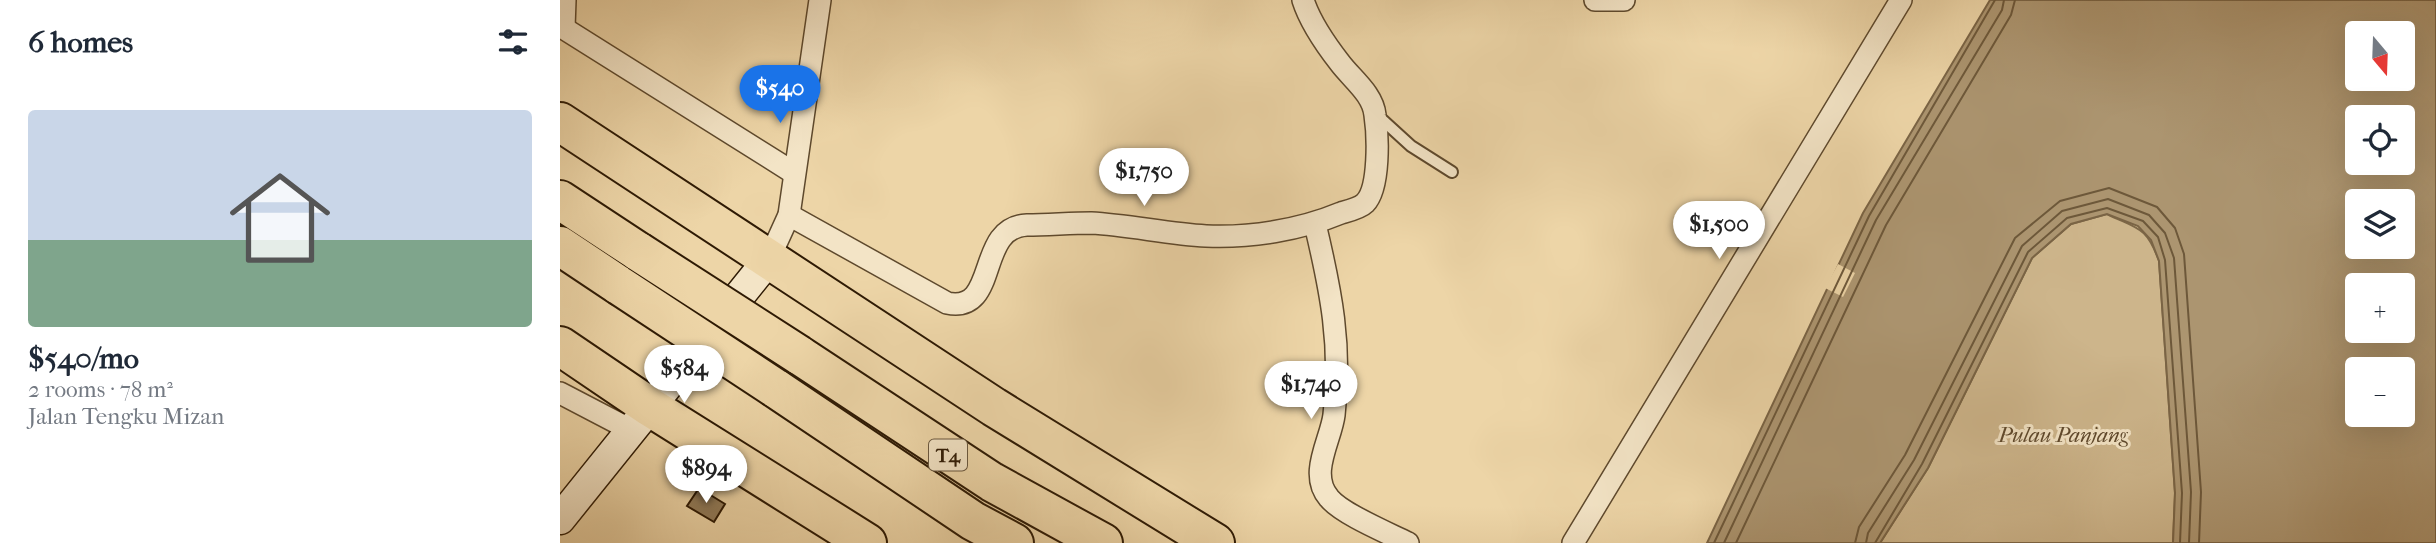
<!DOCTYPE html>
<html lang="en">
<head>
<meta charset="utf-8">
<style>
  body { margin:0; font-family:"IM FELL French Canon",serif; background:#f6f6f7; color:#1f2937; height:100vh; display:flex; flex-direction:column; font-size:26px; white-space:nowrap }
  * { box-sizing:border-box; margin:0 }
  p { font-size:23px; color:#747a83 }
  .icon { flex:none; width:38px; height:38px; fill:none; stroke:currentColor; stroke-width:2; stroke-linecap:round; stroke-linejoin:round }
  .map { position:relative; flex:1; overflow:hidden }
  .panel { display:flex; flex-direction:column; background:#fff; width:560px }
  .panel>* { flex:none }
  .needle { width:46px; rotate:161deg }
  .fabs { position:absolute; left:1785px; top:21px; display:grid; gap:14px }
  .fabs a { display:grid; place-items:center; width:70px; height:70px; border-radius:7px; background:#fff; box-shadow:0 7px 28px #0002; font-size:35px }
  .price { position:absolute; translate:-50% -60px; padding:0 16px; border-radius:24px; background:#fff; color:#222; font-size:23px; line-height:46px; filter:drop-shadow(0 2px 4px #0008) }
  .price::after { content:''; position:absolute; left:50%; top:42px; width:21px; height:16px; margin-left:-10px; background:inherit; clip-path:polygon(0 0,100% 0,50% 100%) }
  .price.current { background:#1a73e8; color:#fff }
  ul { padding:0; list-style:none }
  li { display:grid; align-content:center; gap:14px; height:371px; padding:0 28px }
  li+li { border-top:2px solid #e0e1e3 }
  li span { display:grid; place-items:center; height:217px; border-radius:7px; color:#555 }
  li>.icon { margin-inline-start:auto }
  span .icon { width:126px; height:126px; fill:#fffc; stroke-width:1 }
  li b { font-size:30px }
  h2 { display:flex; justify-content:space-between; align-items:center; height:84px; padding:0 28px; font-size:30px }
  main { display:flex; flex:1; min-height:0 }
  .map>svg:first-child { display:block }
</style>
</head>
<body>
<main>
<section class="panel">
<h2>6 homes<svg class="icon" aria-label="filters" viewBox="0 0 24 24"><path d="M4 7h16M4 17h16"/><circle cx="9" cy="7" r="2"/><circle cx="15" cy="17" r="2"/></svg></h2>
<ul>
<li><span style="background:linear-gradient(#c9d6e8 60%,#7fa58c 0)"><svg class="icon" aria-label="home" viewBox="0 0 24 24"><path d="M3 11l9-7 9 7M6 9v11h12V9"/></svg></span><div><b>$540/mo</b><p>2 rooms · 78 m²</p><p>Jalan Tengku Mizan</p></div></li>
</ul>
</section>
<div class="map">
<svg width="1876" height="543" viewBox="0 0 1876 543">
  <rect width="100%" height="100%" fill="#edd5a7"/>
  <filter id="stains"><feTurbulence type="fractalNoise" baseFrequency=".00286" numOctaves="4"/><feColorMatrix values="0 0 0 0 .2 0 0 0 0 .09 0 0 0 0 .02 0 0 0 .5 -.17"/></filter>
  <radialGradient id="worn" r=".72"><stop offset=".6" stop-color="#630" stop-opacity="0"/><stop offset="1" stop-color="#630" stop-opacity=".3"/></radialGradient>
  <path fill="#cdb58b" stroke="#7e6848" stroke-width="2" d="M1547,214C1577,229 1586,225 1599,261L1615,493L1613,543H1320L1368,468L1472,258L1511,224Z"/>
  <path fill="#ac9570" stroke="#7a6445" stroke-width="2" fill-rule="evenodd" d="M1430,0H1876V543H1613L1615,493L1599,261L1591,240L1578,226L1547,214L1511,224L1472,258L1368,468L1320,543H1147L1303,213ZM1797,33H1843V79H1797ZM1797,117H1843V163H1797ZM1797,201H1843V247H1797ZM1797,285H1843V331H1797ZM1797,369H1843V415H1797Z"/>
  <polygon fill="#edd5a7" points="1278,264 1295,273 1283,297 1265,288"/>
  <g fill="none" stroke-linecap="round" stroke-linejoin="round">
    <g stroke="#6d583a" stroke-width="2">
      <polyline points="1154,543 1309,216 1435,0"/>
      <polyline points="1164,543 1316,220 1442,10 1444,0"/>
      <polyline points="1176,543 1326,225 1451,15 1455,0"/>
      <polyline points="1295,543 1299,527 1345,455 1455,238 1500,201 1549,188 1597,207 1615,228 1624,254 1641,492 1639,543"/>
      <polyline points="1306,543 1308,533 1354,460 1462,246 1502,211 1548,199 1589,215 1605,233 1614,258 1631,492 1629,543"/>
      <polyline points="1315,543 1362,464 1468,252 1507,218 1547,208 1583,221 1598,237 1605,260 1622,493 1620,543"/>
    </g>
  </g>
  <polygon fill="#917b59" stroke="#2e1a04" stroke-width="2" points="139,488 165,504 154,522 127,506"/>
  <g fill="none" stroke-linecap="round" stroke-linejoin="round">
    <g stroke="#5e492d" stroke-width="14">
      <polyline id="lane" points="817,115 851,146 892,172"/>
    </g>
    <g stroke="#5e492d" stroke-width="24">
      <g id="street">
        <polyline points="1035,0 1064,0"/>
        <polyline points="0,26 234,173"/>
        <polyline points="4,28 5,0"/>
        <path d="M229,215L387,303C440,314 415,227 467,225C488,225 510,223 531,223C569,225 608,234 646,236C690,238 740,230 781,213C788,211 800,208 805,203C820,188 818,135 815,115C813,94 792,79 780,63C766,45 750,22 743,0"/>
        <path d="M755,224C771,291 782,346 774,415C771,440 748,474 769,498C782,514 828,533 848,543"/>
        <polyline points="209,259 229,215 260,0"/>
        <polyline points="0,393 71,430"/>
        <polyline points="1013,543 1341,0"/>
      </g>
    </g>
    <g stroke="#2e1a04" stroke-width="33">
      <polyline id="secondary" points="0,519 209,259"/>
    </g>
    <g stroke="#2e1a04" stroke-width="42">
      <g id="highway">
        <polyline points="0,122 434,407 655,543"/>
        <polyline points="0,200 79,252"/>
        <polyline points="0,246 60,286"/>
        <polyline points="0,346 90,407 307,543"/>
        <polyline points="239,355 432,482 543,543"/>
        <polyline points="215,388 413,521 454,543"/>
      </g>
    </g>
    <use href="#lane" stroke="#f3e4c6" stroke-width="10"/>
    <use href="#street" stroke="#f3e4c6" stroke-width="21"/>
    <use href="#secondary" stroke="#f3e4c6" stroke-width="30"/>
    <use href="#highway" stroke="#edd5a7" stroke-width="38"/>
    <g stroke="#2e1a04" stroke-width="42" stroke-linecap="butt">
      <g id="highway-bridge">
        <polyline points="79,252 239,355"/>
        <polyline points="60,286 215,388"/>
      </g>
    </g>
    <use href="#highway-bridge" stroke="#edd5a7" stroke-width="38"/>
  </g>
  <g text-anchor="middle" stroke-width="6" stroke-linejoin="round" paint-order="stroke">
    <rect fill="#f3e4c6" stroke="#69573e" stroke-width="2" x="369" y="439.5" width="38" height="31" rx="5"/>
    <g font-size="19" font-weight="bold" fill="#2e1a04">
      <text x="388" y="462">T4</text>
    </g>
    <g font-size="21" font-style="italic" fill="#5e482c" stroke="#f3e4c6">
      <text x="1503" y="442">Pulau Panjang</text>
    </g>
  </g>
  <rect width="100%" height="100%" filter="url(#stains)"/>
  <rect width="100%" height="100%" fill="url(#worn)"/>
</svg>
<div class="fabs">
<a><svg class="needle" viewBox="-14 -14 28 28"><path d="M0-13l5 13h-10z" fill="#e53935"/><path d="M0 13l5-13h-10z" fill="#747a83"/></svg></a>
<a><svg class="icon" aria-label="locate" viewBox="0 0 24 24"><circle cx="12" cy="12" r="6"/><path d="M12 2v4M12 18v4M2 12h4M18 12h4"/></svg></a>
<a><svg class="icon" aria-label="layers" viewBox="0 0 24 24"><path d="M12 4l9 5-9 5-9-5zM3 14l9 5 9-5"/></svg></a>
<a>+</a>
<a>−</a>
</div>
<b class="price current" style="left:220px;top:125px">$540</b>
<b class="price" style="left:584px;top:208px">$1,750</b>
<b class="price" style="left:1159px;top:261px">$1,500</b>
<b class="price" style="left:124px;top:405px">$584</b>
<b class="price" style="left:751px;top:421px">$1,740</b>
<b class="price" style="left:146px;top:505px">$894</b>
</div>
</main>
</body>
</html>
